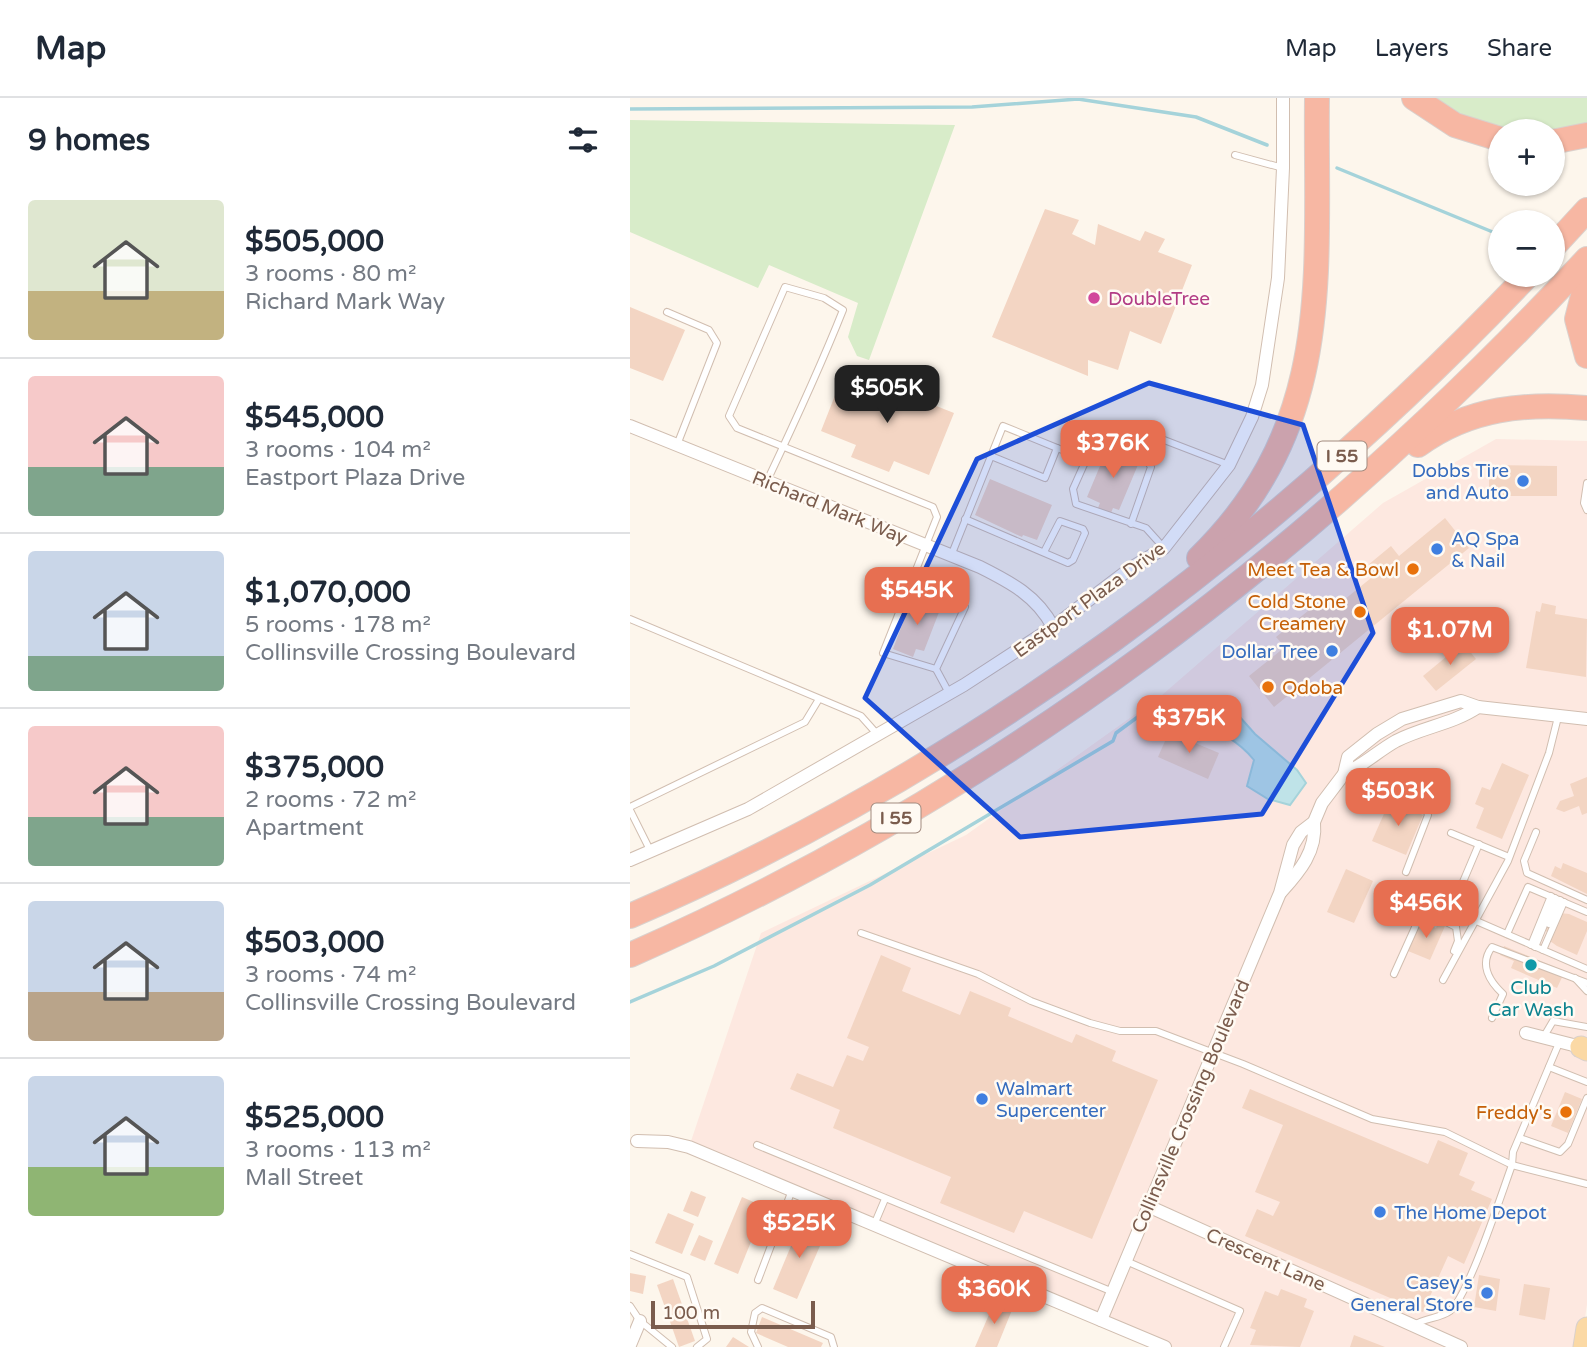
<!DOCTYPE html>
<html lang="en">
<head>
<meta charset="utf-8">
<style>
  body { margin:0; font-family:"Varela Round",sans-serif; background:#f2f2f3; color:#1f2937; height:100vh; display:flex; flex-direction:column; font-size:26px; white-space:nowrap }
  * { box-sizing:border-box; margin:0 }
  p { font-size:23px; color:#747a83 }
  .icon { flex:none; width:38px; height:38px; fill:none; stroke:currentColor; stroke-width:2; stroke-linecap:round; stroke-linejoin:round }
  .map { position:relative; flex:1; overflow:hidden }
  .drawer { display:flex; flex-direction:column; background:#fff; width:630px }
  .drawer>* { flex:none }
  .controls { position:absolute; left:858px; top:21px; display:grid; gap:14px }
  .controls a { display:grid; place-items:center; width:77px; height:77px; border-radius:50%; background:#fff; box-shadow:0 2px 5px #0004; font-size:35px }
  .scale { position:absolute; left:21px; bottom:18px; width:164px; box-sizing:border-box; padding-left:7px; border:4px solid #7a5c4d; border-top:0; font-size:19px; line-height:24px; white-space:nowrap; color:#7a5c4d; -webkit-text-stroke:5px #fffaf3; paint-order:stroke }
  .price { position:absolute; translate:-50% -60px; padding:0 16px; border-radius:14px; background:#e76f51; color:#fff; font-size:23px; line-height:46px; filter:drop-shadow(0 2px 4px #0008) }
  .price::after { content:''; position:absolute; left:50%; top:42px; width:21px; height:16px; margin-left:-10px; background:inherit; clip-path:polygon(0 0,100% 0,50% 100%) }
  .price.on { background:#222; color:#fff }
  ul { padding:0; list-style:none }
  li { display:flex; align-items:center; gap:21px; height:175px; padding:0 28px }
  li+li { border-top:2px solid #e0e1e3 }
  li span { display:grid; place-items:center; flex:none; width:196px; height:140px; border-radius:7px; color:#555 }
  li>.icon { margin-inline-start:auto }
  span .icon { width:84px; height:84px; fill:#fffc; stroke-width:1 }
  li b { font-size:30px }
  h2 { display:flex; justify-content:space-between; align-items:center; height:84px; padding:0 28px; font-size:30px }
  header { display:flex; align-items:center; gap:42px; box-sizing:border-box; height:98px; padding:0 35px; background:#fff; border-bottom:2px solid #e0e1e3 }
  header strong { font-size:33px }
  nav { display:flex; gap:38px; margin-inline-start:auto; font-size:24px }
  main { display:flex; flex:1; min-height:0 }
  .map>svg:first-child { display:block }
</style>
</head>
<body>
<header>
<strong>Map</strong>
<nav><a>Map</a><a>Layers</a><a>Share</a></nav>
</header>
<main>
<section class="drawer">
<h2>9 homes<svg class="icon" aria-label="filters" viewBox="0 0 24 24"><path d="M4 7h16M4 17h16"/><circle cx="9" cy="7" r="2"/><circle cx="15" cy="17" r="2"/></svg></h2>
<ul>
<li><span style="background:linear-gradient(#dfe7d0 65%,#c2b280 0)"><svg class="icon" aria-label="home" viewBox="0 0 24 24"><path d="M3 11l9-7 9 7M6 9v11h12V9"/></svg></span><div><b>$505,000</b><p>3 rooms · 80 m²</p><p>Richard Mark Way</p></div></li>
<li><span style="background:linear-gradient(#f6c9c9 65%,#7fa58c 0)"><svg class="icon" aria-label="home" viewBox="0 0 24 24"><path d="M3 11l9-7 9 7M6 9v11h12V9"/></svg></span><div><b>$545,000</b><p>3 rooms · 104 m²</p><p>Eastport Plaza Drive</p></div></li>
<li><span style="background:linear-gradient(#c9d6e8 75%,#7fa58c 0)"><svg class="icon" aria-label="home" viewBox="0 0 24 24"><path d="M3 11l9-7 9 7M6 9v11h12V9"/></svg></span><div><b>$1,070,000</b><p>5 rooms · 178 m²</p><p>Collinsville Crossing Boulevard</p></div></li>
<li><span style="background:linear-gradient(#f6c9c9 65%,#7fa58c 0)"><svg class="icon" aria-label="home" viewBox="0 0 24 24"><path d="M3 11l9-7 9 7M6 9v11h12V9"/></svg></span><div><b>$375,000</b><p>2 rooms · 72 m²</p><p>Apartment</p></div></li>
<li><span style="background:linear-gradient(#c9d6e8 65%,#b9a48a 0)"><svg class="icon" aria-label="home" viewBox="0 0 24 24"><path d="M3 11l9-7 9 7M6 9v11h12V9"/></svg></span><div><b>$503,000</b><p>3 rooms · 74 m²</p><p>Collinsville Crossing Boulevard</p></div></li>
<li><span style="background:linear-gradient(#c9d6e8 65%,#8fb573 0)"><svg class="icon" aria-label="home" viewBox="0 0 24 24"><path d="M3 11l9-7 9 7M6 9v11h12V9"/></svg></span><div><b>$525,000</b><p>3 rooms · 113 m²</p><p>Mall Street</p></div></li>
</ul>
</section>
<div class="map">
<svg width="957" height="1249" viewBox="0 0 957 1249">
  <rect width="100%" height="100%" fill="#fdf6ec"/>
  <polygon fill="#fde8e0" points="866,341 957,343 957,1206 951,1249 536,1249 59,1049 131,835 336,737 532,597 753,405"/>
  <g fill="#d8ecc9">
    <polygon points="790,0 957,0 957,32 870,33"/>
    <polygon points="0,22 325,27 239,262 227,258 218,239 228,205 139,167 128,190 0,134"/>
  </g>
  <path fill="#bfe3e8" stroke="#a5d3da" stroke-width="2" d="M592,599L625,636L667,672L676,685L660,707L638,701L617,688L624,662C608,642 588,633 565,624L564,617L578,603Z"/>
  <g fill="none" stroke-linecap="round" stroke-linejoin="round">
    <g stroke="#a5d3da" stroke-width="3.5">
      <polyline points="0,11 342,9 448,1 566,19 637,47"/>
      <polyline points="707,70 870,137"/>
      <polyline points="0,904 84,868 240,787 483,643 486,635 528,604 551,615 564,617"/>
    </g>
  </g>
  <g fill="#f3d5c3">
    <polygon points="415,111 449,122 442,136 465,147 468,126 510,143 515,133 535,141 528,154 562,167 531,246 500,233 488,272 458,262 458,278 362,239"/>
    <polygon points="0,209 55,232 33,283 0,270"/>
    <polygon points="215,272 324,315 299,377 264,363 259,374 221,359 226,347 191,333"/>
    <polygon points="478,349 510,362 489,412 483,410 481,415 468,410 470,405 457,399"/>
    <polygon points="859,367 927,368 927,398 859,398"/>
    <polygon points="360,381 422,407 407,442 393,437 392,439 345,417"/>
    <polygon points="815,420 839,450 644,609 619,578 655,549 646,539 695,499 704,510 746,476 738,467 761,448 769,458"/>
    <polygon points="283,498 311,509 294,553 286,551 283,559 263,551"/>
    <polygon points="912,505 926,508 925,516 957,521 956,579 896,570 906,513 910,514"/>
    <polygon points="833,545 846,561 806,593 793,578"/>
    <polygon points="539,634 589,655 578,681 528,659"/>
    <polygon points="872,665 899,677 872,741 846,730 854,710 845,706 852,689 860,692"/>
    <polygon points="957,679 957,715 952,717 949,708 934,714 926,711 930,703 944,698 940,686"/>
    <polygon points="760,702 793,717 776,757 742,743"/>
    <polygon points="933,765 957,775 957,796 921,778 925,768 931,771"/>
    <polygon points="716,771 743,783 724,825 697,814"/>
    <polygon points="912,813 939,816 957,824 957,833 947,857 927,848 920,843 923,836 905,829"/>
    <polygon points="790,824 806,830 808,825 815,828 800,862 778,853"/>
    <polygon points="874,848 935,873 927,890 881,870 884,863 870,857"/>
    <polygon points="251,857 281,870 272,893 330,917 340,893 381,910 378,918 442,945 446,936 486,953 482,963 528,982 462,1141 394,1113 384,1135 310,1105 321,1079 203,1030 210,1012 160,991 167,975 203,989 217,957 233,963 239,949 217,940"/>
    <polygon points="620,991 798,1066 808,1042 838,1055 829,1077 845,1084 841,1092 862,1101 834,1166 818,1158 793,1214 615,1138 627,1111 643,1118 650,1104 625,1094 653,1027 612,1010"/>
    <polygon points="935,994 952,1001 938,1035 921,1028"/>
    <polygon points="61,1093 76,1099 68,1119 53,1113"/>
    <polygon points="112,1099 135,1109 108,1176 84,1166"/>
    <polygon points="38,1115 64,1126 52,1156 25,1145"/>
    <polygon points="171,1124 196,1134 167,1201 143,1191"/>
    <polygon points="69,1137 83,1143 75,1163 60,1157"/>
    <polygon points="0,1175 16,1178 13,1196 0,1193"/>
    <polygon points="849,1177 870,1181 866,1213 844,1209"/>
    <polygon points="43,1181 65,1243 49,1249 27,1187"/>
    <polygon points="894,1186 920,1190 915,1222 889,1217"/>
    <polygon points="651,1191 677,1201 674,1209 684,1213 670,1249 620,1247 626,1232 620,1230 635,1193 648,1198"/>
    <polygon points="371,1203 382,1212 367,1249 345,1249 364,1205 370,1207"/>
    <polygon points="132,1219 193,1245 191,1249 158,1249 126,1235"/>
    <polygon points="724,1237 755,1249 720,1249"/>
    <polygon points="103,1239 119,1249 96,1249"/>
  </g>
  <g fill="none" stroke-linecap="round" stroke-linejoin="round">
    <g stroke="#d1beb0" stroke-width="8">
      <g id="service">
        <polyline points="605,57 653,70"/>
        <polyline points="37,214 79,232 87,245 47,347"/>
        <polyline points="523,331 529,340 599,367"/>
        <polyline points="427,350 456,361"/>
        <path d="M137,383C164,326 190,270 213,212L194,200L155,189L99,318L107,330L303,409L307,419L253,555L306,571"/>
        <polyline points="957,385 954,405 957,412"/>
        <polyline points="335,421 438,465 443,462 455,435 453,431 430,423 414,454"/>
        <polyline points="501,426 521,369 518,364 477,346 464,344 443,391 446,406 516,430 534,450"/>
        <polyline points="321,458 373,328 427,350 415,380 361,358"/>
        <polyline points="0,521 231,618 247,636"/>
        <polyline points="319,595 306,571 335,509"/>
        <polyline points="751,689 796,711 798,717 776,774"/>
        <polyline points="0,709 175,624 189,601"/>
        <polyline points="0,712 20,752"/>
        <polyline points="906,734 894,763 897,775 957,802"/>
        <polyline points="821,735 879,759"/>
        <polyline points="827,798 849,746"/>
        <polyline points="844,822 957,871"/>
        <polyline points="919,826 930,802"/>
        <polyline points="231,835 348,876 401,903 460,925 490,933 526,933 613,966 742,1021 815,1034 882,1067 957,1086"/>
        <polyline points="877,836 898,789 957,814"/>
        <polyline points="901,847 921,798"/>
        <polyline points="905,849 925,800"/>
        <polyline points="913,852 934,804"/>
        <polyline points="764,876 791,816 800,816 826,829 828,843 824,853"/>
        <polyline points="945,880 957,893"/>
        <polyline points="813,882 878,763 919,655 928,619"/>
        <path d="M862,920L873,896C859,883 849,866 862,849L957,885"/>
        <polyline points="913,940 923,923 957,929"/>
        <polyline points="919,969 957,984"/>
        <polyline points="890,1040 930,1054 938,1046 957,1000"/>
        <polyline points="127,1047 483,1194"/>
        <polyline points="244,1127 255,1101"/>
        <polyline points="0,1156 57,1179 77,1241 67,1249"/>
        <polyline points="496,1163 610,1213 594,1249"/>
        <polyline points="128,1182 162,1092"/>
        <polyline points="0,1208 10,1223 42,1249"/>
        <path d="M784,1227C796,1219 809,1221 820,1213C838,1199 872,1094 882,1067L883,1054L929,945"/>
        <polyline points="128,1249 121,1234 125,1215 132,1210 201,1239 204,1249"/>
      </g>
    </g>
    <g stroke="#d1beb0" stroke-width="14">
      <g id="minor">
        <path d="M0,328L350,469C380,484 407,498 423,529"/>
        <path d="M714,676C734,667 748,653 766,643C793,629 823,626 848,609"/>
        <polyline points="0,762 118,711 334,587 423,529 501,470 534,450 599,367 622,319 632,287 648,180 653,70 653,0"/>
        <path d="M651,794C670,773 687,753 684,724"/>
        <polyline points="896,935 951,949"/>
        <polyline points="7,1043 38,1044 59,1049 535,1249"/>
        <polyline points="518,1108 831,1249"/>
        <polyline points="471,1222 650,795 663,747 671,734 684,724 692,705 714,676 718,659 747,636 772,621 831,603 848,609 957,621"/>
        <polyline points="0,1247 10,1223"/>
      </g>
    </g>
    <g stroke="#dad1cd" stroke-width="23">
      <g id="primary">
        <polyline points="951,949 957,952"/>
        <polyline points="954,1249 957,1230"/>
      </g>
    </g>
    <g stroke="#dad1cd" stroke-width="26">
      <g id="motorway">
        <polyline points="784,0 825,27 870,41"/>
        <polyline points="922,44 957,37"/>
        <polyline points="922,150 957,112"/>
        <polyline points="957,182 947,221 957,258"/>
        <path d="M788,347C840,309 895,305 957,310"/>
        <path d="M569,460C707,325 685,177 687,0"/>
        <path d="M0,818C340,672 644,444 898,177"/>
        <path d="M0,857C365,697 687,452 957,161"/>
      </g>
    </g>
    <use href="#service" stroke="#fff" stroke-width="6"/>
    <use href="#minor" stroke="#fff" stroke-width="12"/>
    <use href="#primary" stroke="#fbd9a5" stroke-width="21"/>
    <use href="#motorway" stroke="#f7b7a3" stroke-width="24"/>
  </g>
  <path fill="#1d4ed8" fill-opacity="0.2" stroke="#1d4ed8" stroke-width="5" stroke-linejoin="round" d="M519,285L673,327L743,535L632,716L390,739L235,600L347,361Z"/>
  <circle fill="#d1479c" stroke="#fffaf3" stroke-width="2.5" cx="464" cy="200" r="7"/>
  <g fill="#3f7fe0" stroke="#fffaf3" stroke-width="2.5">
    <circle cx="893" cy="383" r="7"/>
    <circle cx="807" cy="451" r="7"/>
    <circle cx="702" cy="553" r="7"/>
    <circle cx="352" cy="1001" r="7"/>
    <circle cx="750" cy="1114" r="7"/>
    <circle cx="857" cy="1195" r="7"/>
  </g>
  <g fill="#e8710a" stroke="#fffaf3" stroke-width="2.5">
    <circle cx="783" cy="471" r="7"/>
    <circle cx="730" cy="514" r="7"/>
    <circle cx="638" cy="589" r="7"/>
    <circle cx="936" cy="1014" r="7"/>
  </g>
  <circle fill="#0f9aa8" stroke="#fffaf3" stroke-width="2.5" cx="901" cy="867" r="7"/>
  <g text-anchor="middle" stroke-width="5" stroke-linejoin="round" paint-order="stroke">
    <g fill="#fffaf3" stroke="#a28b7f" stroke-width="2">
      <rect x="687.5" y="343.5" width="49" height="29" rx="5"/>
      <rect x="241.5" y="705.5" width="49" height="29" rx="5"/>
    </g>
    <g font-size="18" font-weight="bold" fill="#7a5c4d">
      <text x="712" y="364">I 55</text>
      <text x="266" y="726">I 55</text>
    </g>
    <g font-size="19" fill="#b23c85" stroke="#fffaf3" text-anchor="start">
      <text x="478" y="207">DoubleTree</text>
    </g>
    <g font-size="19" fill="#366cbe" stroke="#fffaf3" text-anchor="end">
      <text x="879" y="379">Dobbs Tire<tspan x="879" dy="22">and Auto</tspan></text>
      <text x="821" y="447" text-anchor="start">AQ Spa<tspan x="821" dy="22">&amp; Nail</tspan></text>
      <text x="688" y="560">Dollar Tree</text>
      <text x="366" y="997" text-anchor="start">Walmart<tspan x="366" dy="22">Supercenter</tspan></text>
      <text x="764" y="1121" text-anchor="start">The Home Depot</text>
      <text x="843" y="1191">Casey's<tspan x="843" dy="22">General Store</tspan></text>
    </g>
    <g font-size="19" fill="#7a5c4d" stroke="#fffaf3">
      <text transform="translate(200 409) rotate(22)" y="7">Richard Mark Way</text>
      <text transform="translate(459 501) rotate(-36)" y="7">Eastport Plaza Drive</text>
      <text transform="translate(560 1008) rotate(-67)" y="7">Collinsville Crossing Boulevard</text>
      <text transform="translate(636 1161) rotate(24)" y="7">Crescent Lane</text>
    </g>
    <g font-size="19" fill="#c56008" stroke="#fffaf3" text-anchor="end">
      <text x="769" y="478">Meet Tea &amp; Bowl</text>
      <text x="716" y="510">Cold Stone<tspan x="716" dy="22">Creamery</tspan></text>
      <text x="652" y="596" text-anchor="start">Qdoba</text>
      <text x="922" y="1021">Freddy's</text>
    </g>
    <g font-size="19" fill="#0d838f" stroke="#fffaf3">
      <text x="901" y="896">Club<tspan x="901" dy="22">Car Wash</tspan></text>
    </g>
  </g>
</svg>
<div class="controls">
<a>+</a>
<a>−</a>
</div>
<div class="scale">100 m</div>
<b class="price on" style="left:257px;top:327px">$505K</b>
<b class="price" style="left:483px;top:382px">$376K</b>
<b class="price" style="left:287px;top:529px">$545K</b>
<b class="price" style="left:820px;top:569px">$1.07M</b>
<b class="price" style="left:559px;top:657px">$375K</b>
<b class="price" style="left:768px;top:730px">$503K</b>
<b class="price" style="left:796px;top:842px">$456K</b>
<b class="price" style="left:169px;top:1162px">$525K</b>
<b class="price" style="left:364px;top:1228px">$360K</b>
</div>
</main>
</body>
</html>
